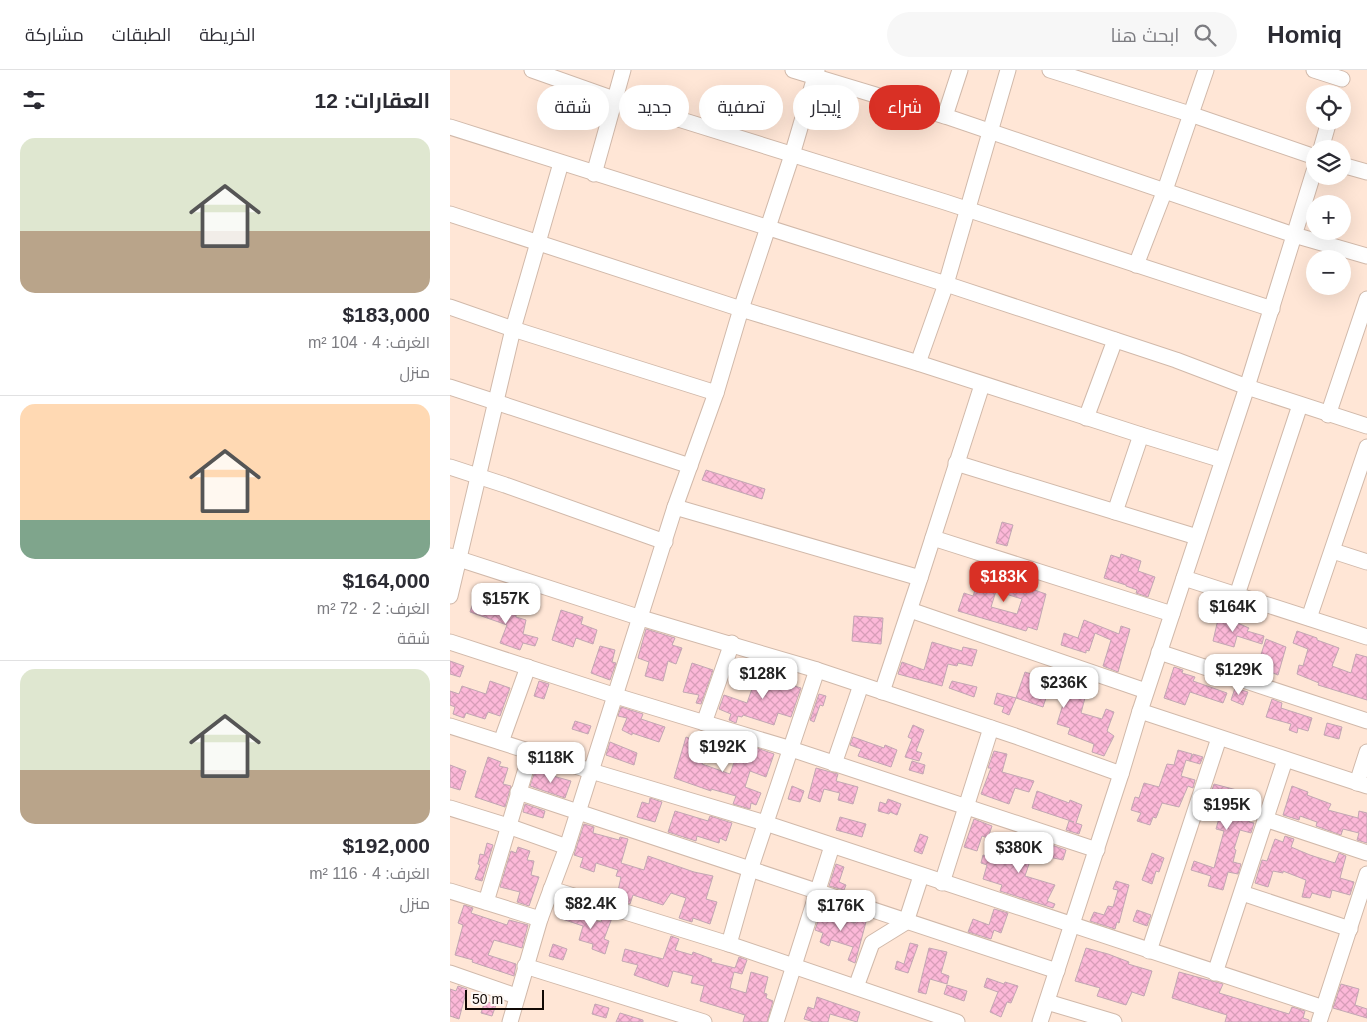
<!DOCTYPE html>
<html lang="ar">
<head>
<meta charset="utf-8">
<style>
  body { margin:0; font-family:Helvetica,Cairo,sans-serif; background:#f7f7f7; color:#2b2b33; direction:rtl; height:100vh; display:flex; flex-direction:column; font-size:19px; white-space:nowrap }
  * { box-sizing:border-box; margin:0 }
  p { font-size:16px; color:#7c7c81 }
  .icon { flex:none; width:28px; height:28px; fill:none; stroke:currentColor; stroke-width:2; stroke-linecap:round; stroke-linejoin:round }
  .map { position:relative; flex:1; overflow:hidden; direction:ltr }
  .details { display:flex; flex-direction:column; background:#fff; width:450px }
  .details>* { flex:none }
  .hud { position:absolute; left:15px; top:15px; width:475px; height:45px; direction:rtl; display:flex; gap:10px }
  .fabs { position:absolute; left:856px; top:15px; display:grid; gap:10px }
  .fabs a { display:grid; place-items:center; width:45px; height:45px; border-radius:50%; background:#fff; box-shadow:0 5px 20px #0002; font-size:25px }
  .scale { position:absolute; left:15px; bottom:12px; width:79px; box-sizing:border-box; padding-left:5px; border:2px solid #110905; border-top:0; font-size:14px; line-height:18px; white-space:nowrap; color:#110905; -webkit-text-stroke:4px #fdf8f4; paint-order:stroke }
  .price { position:absolute; translate:-50% -42px; padding:0 11px; border-radius:10px; background:#fff; color:#222; font-size:16px; line-height:32px; filter:drop-shadow(0 1px 2px #0008) }
  .price::after { content:''; position:absolute; left:50%; top:30px; width:15px; height:11px; margin-left:-8px; background:inherit; clip-path:polygon(0 0,100% 0,50% 100%) }
  .price.current { background:#d93025; color:#fff }
  ul { padding:0; list-style:none }
  li { display:grid; align-content:center; gap:10px; height:265px; padding:0 20px }
  li+li { border-top:1px solid #e1e1e2 }
  li span { display:grid; place-items:center; height:155px; border-radius:15px; color:#555 }
  li>.icon { margin-inline-start:auto }
  span .icon { width:90px; height:90px; fill:#fffc; stroke-width:1 }
  li b { font-size:21px }
  h2 { display:flex; justify-content:space-between; align-items:center; height:60px; padding:0 20px; font-size:21px }
  .chip { padding:0 18px; border-radius:22px; background:#fff; box-shadow:0 5px 20px #0002; font-size:18px; line-height:45px }
  .chip.current { background:#d93025; color:#fff }
  header { display:flex; align-items:center; gap:30px; box-sizing:border-box; height:70px; padding:0 25px; background:#fff; border-bottom:1px solid #e1e1e2 }
  header strong { font-size:24px }
  nav { display:flex; gap:28px; margin-inline-start:auto; font-size:18px }
  .search { width:350px; height:45px; background:#f7f7f7; display:flex; align-items:center; gap:12px; box-sizing:border-box; padding:0 18px; border-radius:28px; color:#7c7c81; font-size:19px }
  main { display:flex; flex:1; min-height:0 }
  .map>svg:first-child { display:block }
</style>
</head>
<body>
<header>
<strong>Homiq</strong>
<div class="search"><svg class="icon" aria-label="search" viewBox="0 0 24 24"><circle cx="10" cy="10" r="6"/><path d="M15 15l6 6"/></svg>ابحث هنا</div>
<nav><a>الخريطة</a><a>الطبقات</a><a>مشاركة</a></nav>
</header>
<main>
<div class="map">
<svg width="917" height="952" viewBox="0 0 917 952">
  <defs>
    <pattern id="building-cross-hatch" width="8" height="8" patternUnits="userSpaceOnUse" patternTransform="scale(1.25)"><rect width="8" height="8" fill="#fcb8d8"/><path d="M0 0l8 8M0 8l8-8" fill="none" stroke="#d79db8"/></pattern>
  </defs>
  <rect width="100%" height="100%" fill="#ffe6d6"/>
  <g fill="url(#building-cross-hatch)" stroke="#c2a7b3" fill-rule="evenodd">
    <polygon points="256,400 315,419 312,429 252,410"/>
    <polygon points="552,452 563,455 557,476 546,473"/>
    <polygon points="671,484 691,491 688,501 705,507 698,527 686,523 687,520 676,516 676,515 654,508 661,485 670,488"/>
    <path d="M533,495L541,498L538,507L555,512V510L596,524L587,560L578,557L576,561L508,541L514,523L523,526ZM546,521L572,529L567,544L541,537Z"/>
    <polygon points="24,529 66,545 66,547 76,550 73,564 88,568 85,576 73,573 70,580 50,573 57,555 20,542"/>
    <polygon points="111,540 133,547 131,554 147,560 143,574 126,568 123,577 102,570"/>
    <polygon points="769,545 799,558 797,561 814,566 812,574 787,566 784,577 763,571"/>
    <polygon points="404,546 433,548 431,574 402,571"/>
    <polygon points="634,550 669,564 671,556 680,559 668,602 653,596 661,570 645,563 639,581 636,580 636,583 611,575 614,563 628,568"/>
    <polygon points="196,559 225,568 222,575 232,578 226,594 218,591 213,611 195,606 199,592 188,588"/>
    <polygon points="847,561 867,568 867,570 889,578 882,596 901,603 906,584 917,587 917,630 868,615 869,613 847,604 849,595 853,596 858,579 843,573"/>
    <polygon points="816,569 836,577 828,605 807,597"/>
    <polygon points="482,572 512,581 513,577 527,580 522,596 508,593 507,596 498,594 492,616 448,604 452,592 474,600"/>
    <polygon points="150,576 165,580 162,592 166,593 160,610 141,603"/>
    <polygon points="0,591 14,596 10,607 0,604"/>
    <polygon points="242,593 263,600 251,634 246,633 249,625 233,622"/>
    <polygon points="724,597 733,600 732,603 745,607 743,611 777,623 773,633 740,622 735,635 714,628"/>
    <polygon points="297,601 351,618 341,647 328,643 324,655 293,645 292,647 288,646 286,653 279,650 281,644 269,639 274,625 297,633 303,616 293,612"/>
    <polygon points="575,602 597,609 598,605 626,614 624,620 636,624 631,643 652,649 656,639 664,642 657,661 664,666 654,686 642,682 644,674 618,664 620,658 607,654 614,631 597,625 593,637 566,628 559,645 552,642 554,637 544,634 547,623 566,628"/>
    <polygon points="40,611 60,618 50,646 38,642 35,649 16,643 14,648 3,644 5,637 0,635 0,621 9,624 12,616 36,624"/>
    <polygon points="89,611 99,614 94,629 84,626"/>
    <polygon points="502,611 527,617 524,627 499,618"/>
    <polygon points="785,618 798,622 793,635 781,630"/>
    <polygon points="369,624 376,626 373,636 370,635 364,652 360,650"/>
    <polygon points="822,629 832,633 831,638 862,648 858,661 848,658 847,663 839,660 841,654 816,647"/>
    <polygon points="171,637 193,644 191,649 215,657 209,672 182,663 182,665 172,660 177,648 168,646"/>
    <polygon points="125,651 141,656 138,664 122,659"/>
    <polygon points="877,653 892,657 889,669 874,665"/>
    <polygon points="463,655 474,660 466,681 472,683 469,691 455,687 462,669 458,667"/>
    <polygon points="236,667 256,675 251,687 253,687 252,694 280,704 288,681 304,687 307,678 324,684 316,707 300,701 295,717 311,723 306,735 301,733 300,739 283,734 286,726 261,719 261,721 224,708"/>
    <polygon points="403,667 434,678 435,675 447,680 441,697 408,686 411,679 400,675"/>
    <polygon points="160,672 187,683 184,695 156,685"/>
    <polygon points="728,680 742,684 740,690 743,684 753,687 750,694 736,690 731,706 745,710 743,718 738,716 729,737 712,733 706,748 703,747 700,755 687,751 691,743 681,740 685,727 689,728 694,713 709,717 717,694 724,695"/>
    <polygon points="544,681 557,684 552,702 584,711 579,722 565,718 559,734 531,724 541,698 538,698"/>
    <polygon points="38,687 51,692 49,696 58,698 53,714 61,716 55,737 25,727"/>
    <polygon points="462,691 475,695 473,704 459,700"/>
    <polygon points="0,695 16,701 10,720 0,717"/>
    <polygon points="366,698 388,704 386,711 408,717 403,734 388,730 390,723 374,719 370,732 358,728"/>
    <polygon points="85,701 121,711 115,728 80,716"/>
    <polygon points="764,714 802,724 797,742 802,744 799,752 804,753 802,760 801,763 790,760 784,779 786,780 783,792 791,794 788,804 778,802 773,820 758,816 761,806 741,800 744,791 764,798 774,761 766,759 769,748 754,743"/>
    <polygon points="342,716 354,721 350,732 338,729"/>
    <polygon points="842,716 858,722 857,725 881,734 878,740 908,748 909,741 917,743 917,773 907,770 909,763 893,759 891,765 866,756 867,752 850,746 849,750 833,745"/>
    <polygon points="587,721 619,733 620,730 632,735 626,753 632,755 629,764 616,760 619,751 624,752 582,738"/>
    <polygon points="200,728 212,732 205,752 187,747 192,732 199,734"/>
    <polygon points="438,729 451,734 447,745 440,742 439,744 428,741 430,732 436,734"/>
    <polygon points="75,734 95,741 93,748 73,742"/>
    <polygon points="225,741 258,751 260,746 282,753 276,771 270,768 269,773 247,766 246,771 218,762"/>
    <polygon points="390,747 416,754 412,767 386,760"/>
    <polygon points="524,749 542,756 538,768 532,766 527,781 514,777"/>
    <polygon points="134,754 144,757 143,763 169,770 170,767 178,769 171,793 194,800 198,786 244,802 263,806 256,829 267,832 260,854 243,848 242,852 229,848 236,828 221,823 213,835 183,825 180,834 170,830 172,822 168,821 171,807 166,806 168,800 146,793 144,802 130,797 133,788 124,785"/>
    <polygon points="470,764 478,767 472,784 464,781"/>
    <polygon points="570,764 586,770 584,778 595,780 593,788 582,785 575,806 605,815 597,831 605,834 603,838 550,821 552,815 533,809 537,795 531,793 533,785 562,794"/>
    <polygon points="835,766 844,769 841,777 860,785 885,793 889,783 896,786 890,808 904,812 900,825 882,820 880,828 862,823 860,828 852,827 856,810 833,801 833,803 823,801 818,817 805,813 812,790 817,791 825,769 833,772"/>
    <polygon points="37,773 43,775 32,811 25,809 30,795 28,794 30,784 34,785"/>
    <polygon points="602,775 616,780 613,790 599,787"/>
    <polygon points="68,777 80,781 77,790 84,791 81,805 89,807 79,836 67,832 70,822 50,817 61,781 66,783"/>
    <polygon points="702,783 714,788 709,802 706,801 702,814 692,810"/>
    <polygon points="386,794 394,797 389,812 396,815 394,820 379,816"/>
    <polygon points="666,811 679,815 669,853 667,852 665,859 640,851 644,842 654,845 658,836 663,837 668,820 663,819"/>
    <polygon points="374,833 380,836 376,846 394,852 394,850 405,853 406,849 416,852 405,893 398,890 403,877 381,870 379,876 370,872 373,863 365,860"/>
    <polygon points="14,835 23,838 21,843 57,855 59,850 78,855 72,878 44,870 38,885 66,894 64,906 22,892 23,890 5,885 13,855 8,853"/>
    <polygon points="544,839 558,843 551,863 544,860 541,869 518,862 523,849 539,855"/>
    <polygon points="687,840 701,845 697,856 683,851"/>
    <polygon points="111,841 151,852 153,845 162,848 154,869 159,871 155,884 142,879 143,874 129,870 133,856 109,848"/>
    <polygon points="221,866 229,869 225,880 242,885 243,882 262,889 261,892 285,898 289,887 297,890 292,904 284,902 280,918 296,923 301,902 318,907 314,923 317,924 316,928 323,931 317,952 293,952 295,945 250,931 254,916 241,913 243,906 223,901 218,917 184,905 188,895 172,891 175,879 213,889"/>
    <polygon points="460,873 468,875 458,903 445,899 447,891 454,894"/>
    <polygon points="103,874 117,879 113,890 99,886"/>
    <polygon points="479,878 497,882 491,903 499,906 497,914 480,909 476,924 468,922"/>
    <polygon points="636,878 658,884 679,892 678,894 702,901 694,926 682,922 676,935 647,926 650,918 625,911"/>
    <polygon points="729,902 773,914 769,923 839,944 842,937 855,941 853,948 859,950 859,952 775,952 777,945 722,928"/>
    <polygon points="537,908 554,914 555,912 568,916 561,933 557,932 551,947 540,942 548,922 534,917"/>
    <polygon points="891,914 909,919 905,935 917,939 917,948 883,938"/>
    <polygon points="497,915 517,921 514,931 494,924"/>
    <polygon points="8,916 17,919 9,949 0,946 0,919 6,921"/>
    <polygon points="367,927 410,942 407,952 380,944 378,952 364,952 354,949 358,937 364,939"/>
    <polygon points="35,931 46,935 42,946 31,943"/>
    <polygon points="145,934 159,938 156,948 142,944"/>
    <polygon points="170,943 193,950 193,952 166,952"/>
  </g>
  <g fill="none" stroke-linecap="round" stroke-linejoin="round">
    <g stroke="#d1b9aa" stroke-width="17">
      <g id="minor">
        <polyline points="82,0 164,29 495,132 822,239"/>
        <polyline points="343,0 495,46 844,165 917,186"/>
        <polyline points="600,0 740,44 865,87"/>
        <polyline points="864,0 892,9"/>
        <polyline points="495,46 510,0"/>
        <polyline points="0,57 496,214 726,290 797,317 917,356"/>
        <polyline points="871,79 879,51"/>
        <polyline points="892,95 917,102"/>
        <polyline points="144,104 173,0"/>
        <polyline points="0,144 291,239 468,293 691,365 772,390"/>
        <polyline points="686,195 715,120 756,0"/>
        <polyline points="0,237 63,259 266,323"/>
        <polyline points="468,293 496,214 558,0"/>
        <polyline points="0,317 240,396"/>
        <polyline points="878,345 917,229"/>
        <polyline points="636,348 665,270"/>
        <polyline points="506,393 747,467"/>
        <polyline points="0,397 55,415 215,472"/>
        <polyline points="225,437 470,508"/>
        <polyline points="665,442 691,365"/>
        <polyline points="483,468 722,544"/>
        <polyline points="883,481 917,492"/>
        <polyline points="0,486 191,548 367,600 568,667 671,704"/>
        <polyline points="734,508 917,567"/>
        <polyline points="787,525 850,335"/>
        <polyline points="0,526 63,259 111,93"/>
        <polyline points="460,540 696,621"/>
        <polyline points="859,548 917,377"/>
        <polyline points="0,572 166,626 341,679 647,780"/>
        <polyline points="709,582 917,651"/>
        <polyline points="432,622 470,508 532,315"/>
        <polyline points="690,641 917,716"/>
        <polyline points="254,653 282,573"/>
        <polyline points="0,656 141,701 315,753 874,938"/>
        <polyline points="51,672 78,597"/>
        <polyline points="384,694 411,615"/>
        <polyline points="907,713 917,682"/>
        <polyline points="68,722 607,901"/>
        <polyline points="0,738 58,756 117,777"/>
        <polyline points="815,749 917,783"/>
        <polyline points="492,813 541,658"/>
        <polyline points="101,819 279,874 507,952"/>
        <polyline points="0,821 90,849"/>
        <polyline points="792,823 900,859"/>
        <polyline points="36,832 81,682"/>
        <polyline points="279,874 300,800 367,600"/>
        <polyline points="699,881 769,668"/>
        <polyline points="75,896 254,952"/>
        <polyline points="0,903 66,926"/>
        <polyline points="765,903 835,690"/>
        <polyline points="406,917 422,873 456,852 471,806"/>
        <polyline points="597,932 664,952"/>
        <polyline points="60,952 90,849 117,777 225,437 266,323 291,239 342,85 367,0"/>
        <polyline points="326,952 382,776"/>
        <polyline points="590,952 671,704 690,641 797,317 865,98"/>
        <polyline points="869,952 917,804"/>
      </g>
    </g>
    <use href="#minor" stroke="#fff" stroke-width="15"/>
  </g>
</svg>
<div class="fabs">
<a><svg class="icon" aria-label="locate" viewBox="0 0 24 24"><circle cx="12" cy="12" r="6"/><path d="M12 2v4M12 18v4M2 12h4M18 12h4"/></svg></a>
<a><svg class="icon" aria-label="layers" viewBox="0 0 24 24"><path d="M12 4l9 5-9 5-9-5zM3 14l9 5 9-5"/></svg></a>
<a>+</a>
<a>−</a>
</div>
<div class="scale">50 m</div>
<b class="price current" style="left:554px;top:533px">$183K</b>
<b class="price" style="left:56px;top:555px">$157K</b>
<b class="price" style="left:783px;top:563px">$164K</b>
<b class="price" style="left:789px;top:626px">$129K</b>
<b class="price" style="left:313px;top:630px">$128K</b>
<b class="price" style="left:614px;top:639px">$236K</b>
<b class="price" style="left:273px;top:703px">$192K</b>
<b class="price" style="left:101px;top:714px">$118K</b>
<b class="price" style="left:777px;top:761px">$195K</b>
<b class="price" style="left:569px;top:804px">$380K</b>
<b class="price" style="left:141px;top:860px">$82.4K</b>
<b class="price" style="left:391px;top:862px">$176K</b>
<div class="hud">
<a class="chip current">شراء</a>
<a class="chip">إيجار</a>
<a class="chip">تصفية</a>
<a class="chip">جديد</a>
<a class="chip">شقة</a>
</div>
</div>
<section class="details">
<h2>العقارات: 12<svg class="icon" aria-label="filters" viewBox="0 0 24 24"><path d="M4 7h16M4 17h16"/><circle cx="9" cy="7" r="2"/><circle cx="15" cy="17" r="2"/></svg></h2>
<ul>
<li><span style="background:linear-gradient(#dfe7d0 60%,#b9a48a 0)"><svg class="icon" aria-label="home" viewBox="0 0 24 24"><path d="M3 11l9-7 9 7M6 9v11h12V9"/></svg></span><div><b>$183,000</b><p>الغرف: 4 · 104 m²</p><p>منزل</p></div></li>
<li><span style="background:linear-gradient(#ffd9b3 75%,#7fa58c 0)"><svg class="icon" aria-label="home" viewBox="0 0 24 24"><path d="M3 11l9-7 9 7M6 9v11h12V9"/></svg></span><div><b>$164,000</b><p>الغرف: 2 · 72 m²</p><p>شقة</p></div></li>
<li><span style="background:linear-gradient(#dfe7d0 65%,#b9a48a 0)"><svg class="icon" aria-label="home" viewBox="0 0 24 24"><path d="M3 11l9-7 9 7M6 9v11h12V9"/></svg></span><div><b>$192,000</b><p>الغرف: 4 · 116 m²</p><p>منزل</p></div></li>
</ul>
</section>
</main>
</body>
</html>
